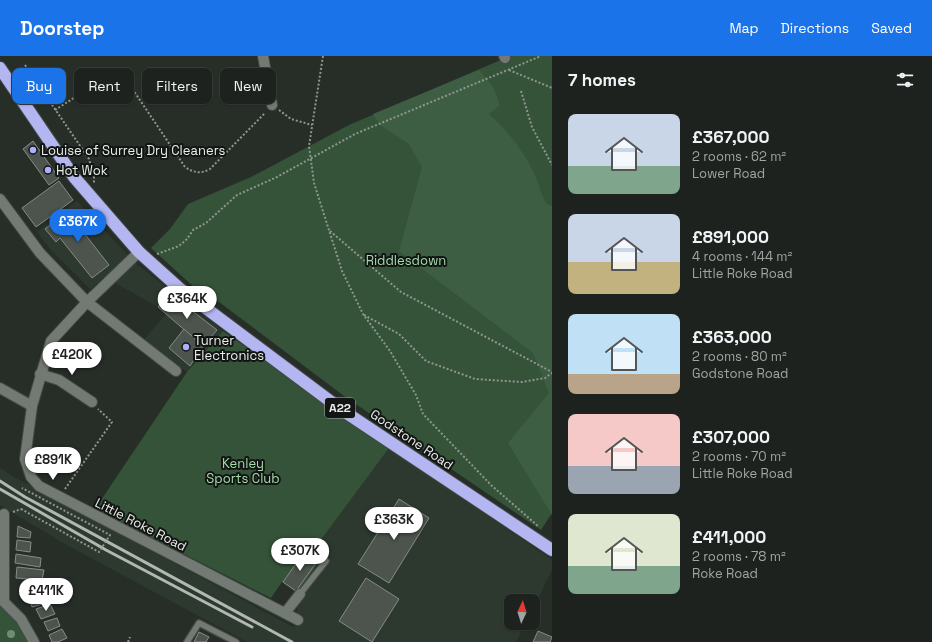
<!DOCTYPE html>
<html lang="en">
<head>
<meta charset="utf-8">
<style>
  body { margin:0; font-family:"Space Grotesk",sans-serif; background:#2a2f2b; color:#f1f3f6; height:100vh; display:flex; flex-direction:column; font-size:15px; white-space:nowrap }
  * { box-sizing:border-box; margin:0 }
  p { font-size:13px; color:#a0a4a4 }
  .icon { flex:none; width:22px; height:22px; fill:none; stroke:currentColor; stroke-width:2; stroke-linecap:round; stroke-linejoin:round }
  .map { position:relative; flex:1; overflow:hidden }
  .details { display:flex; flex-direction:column; background:#1d221e; width:380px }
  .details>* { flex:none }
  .banner { position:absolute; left:12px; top:12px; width:380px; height:36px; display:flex; gap:8px }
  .needle { width:26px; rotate:4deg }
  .buttons { position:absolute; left:504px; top:538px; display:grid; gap:8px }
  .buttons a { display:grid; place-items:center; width:36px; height:36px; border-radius:8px; background:#1d221e; box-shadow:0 1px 3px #0004,0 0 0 1px #3b3f3c; font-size:20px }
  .price { position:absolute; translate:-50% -34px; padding:0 9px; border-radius:14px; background:#fff; color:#222; font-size:13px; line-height:26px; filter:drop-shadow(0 1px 2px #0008) }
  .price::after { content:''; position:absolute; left:50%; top:24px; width:12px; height:9px; margin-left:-6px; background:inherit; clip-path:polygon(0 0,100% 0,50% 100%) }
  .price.on { background:#1a73e8; color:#fff }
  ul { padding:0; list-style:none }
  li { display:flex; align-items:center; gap:12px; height:100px; padding:0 16px }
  li span { display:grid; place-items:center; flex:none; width:112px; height:80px; border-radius:8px; color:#555 }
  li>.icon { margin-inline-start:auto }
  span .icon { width:48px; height:48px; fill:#fffc; stroke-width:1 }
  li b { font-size:17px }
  h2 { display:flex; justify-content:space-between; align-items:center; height:48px; padding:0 16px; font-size:17px }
  .tag { padding:0 14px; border-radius:8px; background:#1d221e; box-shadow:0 1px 3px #0004,0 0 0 1px #3b3f3c; font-size:14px; line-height:36px }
  .tag.on { background:#1a73e8; color:#fff }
  header { display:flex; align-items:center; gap:24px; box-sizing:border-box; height:56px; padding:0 20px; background:#1a73e8; color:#fff }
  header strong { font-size:19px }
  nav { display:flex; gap:22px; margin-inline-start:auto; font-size:14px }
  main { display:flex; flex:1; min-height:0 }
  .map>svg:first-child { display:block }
</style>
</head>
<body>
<header>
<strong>Doorstep</strong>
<nav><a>Map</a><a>Directions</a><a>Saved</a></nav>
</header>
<main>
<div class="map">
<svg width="552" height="586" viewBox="0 0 552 586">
  <rect width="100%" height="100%" fill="#272e28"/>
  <g fill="#2d392f">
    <polygon points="77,145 135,207 223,275 187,316 144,284 166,258 158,251 104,221 90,233 50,193 37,176"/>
    <polygon points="389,392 552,504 552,514 533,553 533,545 511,545 511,567 526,567 516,586 247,586 65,488 0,449 0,412 14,421 293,571 300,562 297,558 298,535 330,491 320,484"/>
  </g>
  <g fill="#345339">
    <polygon points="510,0 552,0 552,457 541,474 344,340 215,243 206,242 151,192 170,173 188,148 251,121 349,69"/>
    <polygon points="223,275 389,392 320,485 329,491 297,537 282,526 271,542 95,453 187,316"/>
    <polygon points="0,544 34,586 0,586"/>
  </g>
  <path fill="#3e5e43" d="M479,14L493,31L500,49L489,58C508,75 523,94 534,117C539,128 540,137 547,148L552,150V459L508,387L549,337L533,297L399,195L422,111L409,88L380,69L373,58Z"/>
  <g fill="#4c544d" stroke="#848c85">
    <polygon points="33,85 59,122 49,129 23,93"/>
    <polygon points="59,125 73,144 36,171 22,152"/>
    <polygon points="71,153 81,165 77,168 109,209 92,222 60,182 56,186 45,173"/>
    <polygon points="169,237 217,274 203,290 158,251"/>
    <polygon points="184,273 203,290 190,310 169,292"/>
    <polygon points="399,443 429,462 389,527 358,508"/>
    <polygon points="18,470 31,476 30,482 17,481"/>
    <polygon points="17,484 31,486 30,496 16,494"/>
    <polygon points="16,498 41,502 40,511 15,507"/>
    <polygon points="303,498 316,507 296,535 283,526"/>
    <polygon points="17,511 44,514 42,524 16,522"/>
    <polygon points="366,522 399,543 372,586 339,565"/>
    <polygon points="35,525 38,535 24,537 22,528"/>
    <polygon points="42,537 46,547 32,551 29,541"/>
    <polygon points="50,548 55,558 41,563 36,553"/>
    <polygon points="57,562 60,570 48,575 44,566"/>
    <polygon points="62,573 67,582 58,586 52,586 49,579"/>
    <polygon points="538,575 552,581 550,586 533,586"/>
    <polygon points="199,576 209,581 206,586 194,586"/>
  </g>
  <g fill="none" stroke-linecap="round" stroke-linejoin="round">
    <g stroke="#444a45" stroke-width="8">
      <g id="lane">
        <polyline points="300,538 326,505"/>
        <polyline points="187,586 199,567 236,586"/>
      </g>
    </g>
    <g stroke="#444a45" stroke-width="12">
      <g id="street">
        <polyline points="263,0 272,49"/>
        <polyline points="504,0 505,2"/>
        <polyline points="0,143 40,197 87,246 176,315"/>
        <polyline points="139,196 87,246 51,285 32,350 25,403 31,421 39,430 298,564"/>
        <polyline points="40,318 59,324 92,346"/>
        <polyline points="0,332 32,350"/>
        <polyline points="4,458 4,546 21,563 34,586"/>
        <polyline points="285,557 300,538"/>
      </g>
    </g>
    <g stroke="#444a45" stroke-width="14">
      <polyline id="highway" points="0,12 74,121 139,196 179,232 342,354 552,494"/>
    </g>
    <g stroke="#909691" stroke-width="2" stroke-dasharray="2 2" stroke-linecap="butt">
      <polyline points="323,0 309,90 314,127 342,215 363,258 390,295 416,339 423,358 491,429 538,470"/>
      <polyline points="25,9 89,103 94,120 94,128"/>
      <polyline points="509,14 552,32"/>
      <polyline points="521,35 532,71 552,109"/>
      <path d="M55,54L119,13L185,111C194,117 201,118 210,113L265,57"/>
      <polyline points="279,54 291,63 312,69"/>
      <polyline points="330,175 401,236 552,316"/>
      <polyline points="157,198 179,190 187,183 193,174 206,167 237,139 277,121 355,78 541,0"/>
      <polyline points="364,259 399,278 426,305 475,323 522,326 545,322 552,317"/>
      <polyline points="65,433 112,366 98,353"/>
      <polyline points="13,456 21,453"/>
      <polyline points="128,586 130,581"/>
    </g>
    <use href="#lane" stroke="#727a73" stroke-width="5.5"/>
    <use href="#street" stroke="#727a73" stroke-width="10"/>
    <use href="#highway" stroke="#b3b6f1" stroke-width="12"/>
    <g stroke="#b2b7b3" stroke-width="3">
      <polyline points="0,425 25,441 292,586"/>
      <polyline points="0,433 106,494 252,571"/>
    </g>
    <polyline stroke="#909691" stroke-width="2" stroke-dasharray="2 2" stroke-linecap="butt" points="21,453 99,496 110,479 22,432"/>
  </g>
  <circle fill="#6c8e71" cx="11" cy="578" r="4"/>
  <g fill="#acaffb" stroke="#121513" stroke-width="1.5">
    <circle cx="33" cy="94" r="4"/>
    <circle cx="48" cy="114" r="4"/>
    <circle cx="186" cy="291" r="4"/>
  </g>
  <g text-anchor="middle" stroke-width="4" stroke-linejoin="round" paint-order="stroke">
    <rect fill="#121513" stroke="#a8adaa" stroke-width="1" x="325" y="342" width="30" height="20" rx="3"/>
    <g font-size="12" font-weight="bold" fill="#e9eeea">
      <text x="340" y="356">A22</text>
    </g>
    <g font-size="13" fill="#e9eeea" stroke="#121513" text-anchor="start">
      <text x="41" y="99">Louise of Surrey Dry Cleaners</text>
      <text x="56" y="119">Hot Wok</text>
      <text x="194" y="289">Turner<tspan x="194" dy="15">Electronics</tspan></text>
    </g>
    <g font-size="13" fill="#a4dcac" stroke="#121513">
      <text x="406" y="209">Riddlesdown</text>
      <text x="243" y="412">Kenley<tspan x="243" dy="15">Sports Club</tspan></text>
    </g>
    <g font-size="13" fill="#e9eeea" stroke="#121513">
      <text transform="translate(412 383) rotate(34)" y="5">Godstone Road</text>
      <text transform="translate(141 468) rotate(27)" y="5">Little Roke Road</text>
    </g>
  </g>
</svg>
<div class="buttons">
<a><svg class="needle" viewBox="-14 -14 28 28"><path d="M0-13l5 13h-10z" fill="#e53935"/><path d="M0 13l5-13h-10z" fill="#a0a4a4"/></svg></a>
</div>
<b class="price on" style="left:78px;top:187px">£367K</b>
<b class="price" style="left:187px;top:264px">£364K</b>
<b class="price" style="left:72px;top:320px">£420K</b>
<b class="price" style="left:53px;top:425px">£891K</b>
<b class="price" style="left:394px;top:485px">£363K</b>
<b class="price" style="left:300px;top:516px">£307K</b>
<b class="price" style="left:46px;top:556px">£411K</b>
<div class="banner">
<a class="tag on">Buy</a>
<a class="tag">Rent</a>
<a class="tag">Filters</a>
<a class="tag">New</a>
</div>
</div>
<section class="details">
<h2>7 homes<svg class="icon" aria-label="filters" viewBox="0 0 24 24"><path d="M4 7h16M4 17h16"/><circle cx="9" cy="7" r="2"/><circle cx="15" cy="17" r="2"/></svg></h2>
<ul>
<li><span style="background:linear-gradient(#c9d6e8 65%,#7fa58c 0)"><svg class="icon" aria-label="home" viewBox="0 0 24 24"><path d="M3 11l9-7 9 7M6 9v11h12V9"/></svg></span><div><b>£367,000</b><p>2 rooms · 62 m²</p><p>Lower Road</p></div></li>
<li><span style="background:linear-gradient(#c9d6e8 60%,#c2b280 0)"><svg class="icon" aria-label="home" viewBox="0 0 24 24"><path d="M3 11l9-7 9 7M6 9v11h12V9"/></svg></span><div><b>£891,000</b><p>4 rooms · 144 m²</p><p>Little Roke Road</p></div></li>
<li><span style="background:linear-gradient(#bfe0f5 75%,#b9a48a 0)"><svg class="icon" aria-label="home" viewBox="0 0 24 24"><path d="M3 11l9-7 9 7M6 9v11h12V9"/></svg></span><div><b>£363,000</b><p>2 rooms · 80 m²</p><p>Godstone Road</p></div></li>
<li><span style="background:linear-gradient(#f6c9c9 65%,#9aa5b1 0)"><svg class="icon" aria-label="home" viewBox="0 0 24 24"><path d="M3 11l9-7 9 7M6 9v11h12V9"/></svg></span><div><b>£307,000</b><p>2 rooms · 70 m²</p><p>Little Roke Road</p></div></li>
<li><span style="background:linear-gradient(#dfe7d0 65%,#7fa58c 0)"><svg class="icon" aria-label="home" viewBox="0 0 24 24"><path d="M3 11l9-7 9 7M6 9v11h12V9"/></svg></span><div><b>£411,000</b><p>2 rooms · 78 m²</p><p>Roke Road</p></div></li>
</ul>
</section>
</main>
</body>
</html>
